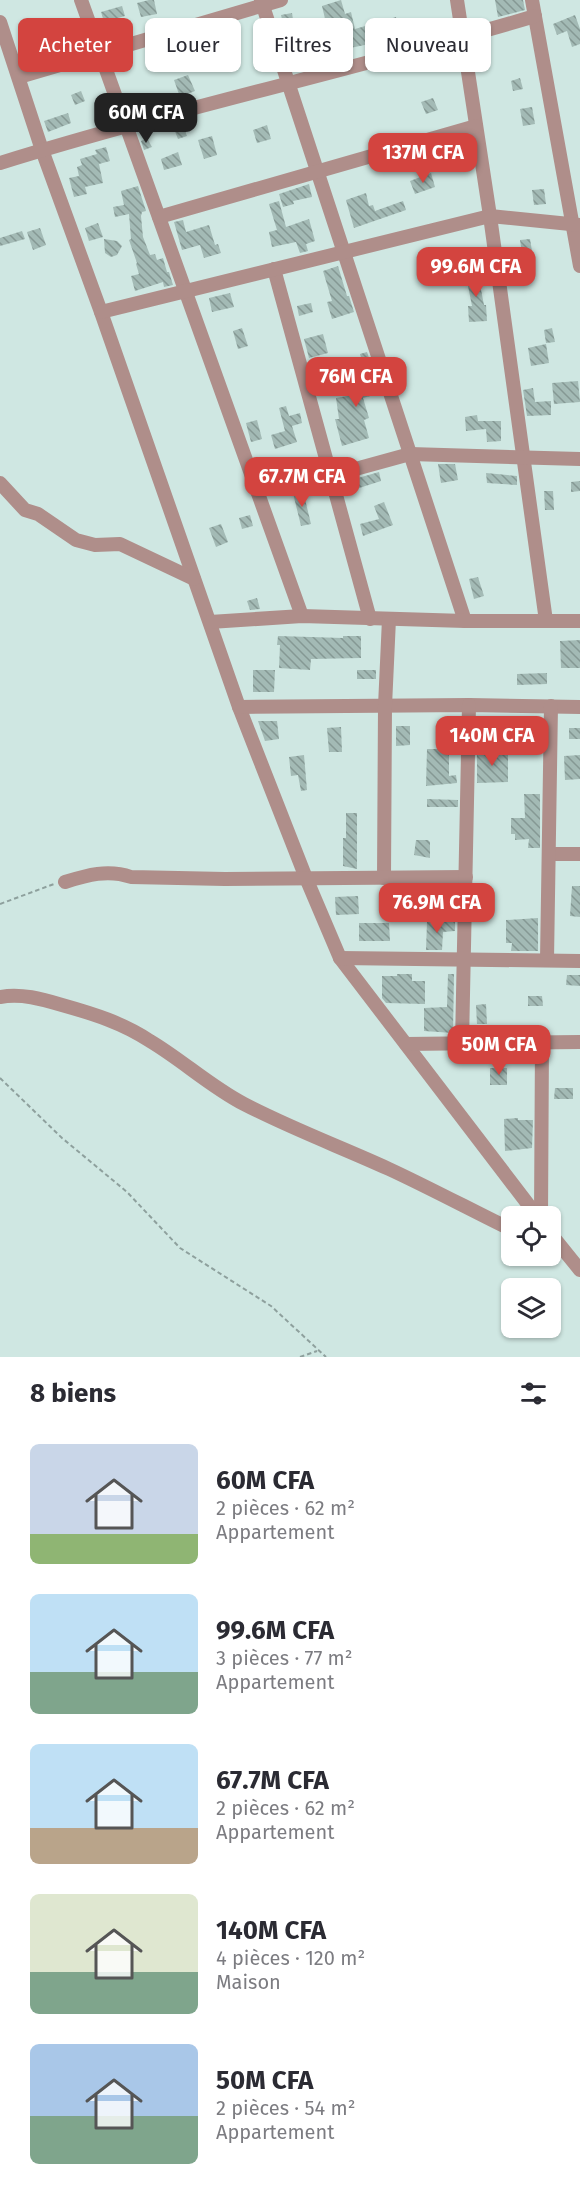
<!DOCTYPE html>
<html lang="fr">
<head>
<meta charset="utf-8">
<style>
  body { margin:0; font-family:"Fira Sans",sans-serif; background:#f2f2f3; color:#2b2b33; height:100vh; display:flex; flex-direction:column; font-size:22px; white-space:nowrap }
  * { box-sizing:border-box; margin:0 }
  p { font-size:20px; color:#7c7c81 }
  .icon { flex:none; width:33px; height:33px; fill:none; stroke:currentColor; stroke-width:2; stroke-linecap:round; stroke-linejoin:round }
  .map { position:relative; height:1357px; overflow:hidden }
  .panel { display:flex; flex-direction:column; background:#fff; flex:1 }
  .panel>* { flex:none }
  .hud { position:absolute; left:18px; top:18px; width:544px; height:54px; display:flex; gap:12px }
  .fabs { position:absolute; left:501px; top:1206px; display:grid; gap:12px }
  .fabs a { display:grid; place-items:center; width:60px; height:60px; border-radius:9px; background:#fff; box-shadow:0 2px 4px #0004; font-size:30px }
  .price { position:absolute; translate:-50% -51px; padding:0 14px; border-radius:12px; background:#d3443f; color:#fff; font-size:20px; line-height:39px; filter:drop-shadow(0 2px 3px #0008) }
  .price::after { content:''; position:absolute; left:50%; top:36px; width:18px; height:14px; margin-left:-9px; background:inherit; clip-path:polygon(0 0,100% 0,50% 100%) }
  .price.selected { background:#222; color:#fff }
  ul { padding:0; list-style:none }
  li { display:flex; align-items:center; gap:18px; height:150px; padding:0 30px }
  li span { display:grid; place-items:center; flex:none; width:168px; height:120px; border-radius:9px; color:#555 }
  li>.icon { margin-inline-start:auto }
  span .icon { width:72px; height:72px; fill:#fffc; stroke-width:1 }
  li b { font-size:26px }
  h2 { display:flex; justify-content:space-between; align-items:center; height:72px; padding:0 30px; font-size:26px }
  .tag { padding:0 21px; border-radius:9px; background:#fff; box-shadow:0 2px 4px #0004; font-size:21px; line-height:54px }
  .tag.selected { background:#d3443f; color:#fff }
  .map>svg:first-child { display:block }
</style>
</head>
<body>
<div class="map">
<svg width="580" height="1357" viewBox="0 0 580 1357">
  <defs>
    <pattern id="building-back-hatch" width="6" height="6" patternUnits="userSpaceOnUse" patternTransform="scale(1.5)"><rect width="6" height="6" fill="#a3bab5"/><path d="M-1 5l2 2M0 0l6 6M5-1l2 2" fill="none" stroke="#859894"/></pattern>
  </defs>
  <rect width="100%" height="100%" fill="#cfe7e2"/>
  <g fill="url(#building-back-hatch)">
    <polygon points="149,0 154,0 157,14 141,17 137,3"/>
    <polygon points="341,0 345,14 351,12 355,29 396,17 398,28 378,33 379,42 350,48 348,40 331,44 322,6"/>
    <polygon points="495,0 523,0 525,10 498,17"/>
    <polygon points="122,6 125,16 104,22 101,12"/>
    <polygon points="292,13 294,26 284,28 281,15"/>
    <polygon points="575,15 580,29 580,44 572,47 567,31 557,35 553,24"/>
    <polygon points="78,22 86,41 60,51 53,32"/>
    <polygon points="313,42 315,57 296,60 294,45"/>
    <polygon points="214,47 221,64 212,67 206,50"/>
    <polygon points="188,75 195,91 180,97 174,80"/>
    <polygon points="520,78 523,89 513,91 511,81"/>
    <polygon points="81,91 85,101 75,105 71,95"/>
    <polygon points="433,98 438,110 426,114 421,102"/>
    <polygon points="532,107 535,124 523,126 520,109"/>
    <polygon points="68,113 71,123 48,132 44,121"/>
    <polygon points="267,125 271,139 257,143 253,130"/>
    <polygon points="183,126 187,136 178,139 174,129"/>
    <polygon points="212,136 217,155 204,159 198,140"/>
    <polygon points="147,138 152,147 144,150 141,141"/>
    <polygon points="106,147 110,161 99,164 103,183 85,187 87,194 74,197 69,178 79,176 77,167 82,165 80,159 97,154 95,150"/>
    <polygon points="178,152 182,165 164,170 161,159"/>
    <polygon points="431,173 435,187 415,194 410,181"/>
    <polygon points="309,184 312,197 293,201 294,204 283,207 279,194"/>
    <polygon points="138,186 146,211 142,212 141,216 143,237 150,255 155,254 157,260 163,258 167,272 169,272 173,285 164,287 163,282 135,291 131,276 139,274 136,264 137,263 129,240 131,239 129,214 115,217 113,207 124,205 121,191"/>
    <polygon points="544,189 546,204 534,205 532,190"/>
    <polygon points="366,193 369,206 373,205 375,211 403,201 406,210 354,228 346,200"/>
    <polygon points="279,201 286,227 309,219 315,241 306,244 308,251 300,253 296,242 272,247 269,232 277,230 269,204"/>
    <polygon points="183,220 186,232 209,225 215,245 218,244 221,253 204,258 200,245 182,250 174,222"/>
    <polygon points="98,223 103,237 89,241 85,228"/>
    <polygon points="40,228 46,245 33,250 27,232"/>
    <polygon points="22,231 25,239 0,246 0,238"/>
    <polygon points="104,239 117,241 122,246 117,255 111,257 105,253"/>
    <polygon points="530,239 532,251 522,253 520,240"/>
    <polygon points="514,265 516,280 508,282 506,266"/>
    <polygon points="338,266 347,296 349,296 354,312 332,319 327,302 332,301 323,271"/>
    <polygon points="477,269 484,305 486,305 487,321 469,322 468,306 472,306 465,271"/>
    <polygon points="230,293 234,307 212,312 209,298"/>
    <polygon points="311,303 313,312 299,316 297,306"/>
    <polygon points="242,328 248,346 238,349 233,331"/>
    <polygon points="552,328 555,342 546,343 544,330"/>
    <polygon points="323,334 328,353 309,358 304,339"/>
    <polygon points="546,344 549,363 531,366 528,348"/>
    <polygon points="367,352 381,393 363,398 369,418 364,420 369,438 342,446 335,419 339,419 336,398 353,395 351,391 369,386 360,354"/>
    <polygon points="578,381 580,402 554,404 552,383"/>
    <polygon points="533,388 535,402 551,401 551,415 527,416 523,390"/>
    <polygon points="286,406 289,416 300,413 302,423 292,426 297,442 275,449 271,435 285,431 279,408"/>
    <polygon points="477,415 478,421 501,421 501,441 487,442 486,429 466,431 465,417"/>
    <polygon points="257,420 262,439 251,442 246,423"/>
    <polygon points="438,464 455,464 458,480 441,483"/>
    <polygon points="379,472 381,481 353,490 351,480"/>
    <polygon points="486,473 517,476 517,485 487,483"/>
    <polygon points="580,481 580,491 571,492 571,482"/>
    <polygon points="303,491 311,524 301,526 293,493"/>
    <polygon points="544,491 553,491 554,510 545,510"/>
    <polygon points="384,502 393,525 363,536 360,524 379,519 374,506"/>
    <polygon points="250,515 253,526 242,529 239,518"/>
    <polygon points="221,524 228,542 216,547 209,528"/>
    <polygon points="478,577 484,596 474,599 469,579"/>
    <polygon points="257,598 260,609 250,610 247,601"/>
    <polygon points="278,636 343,638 343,636 361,636 361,658 311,659 310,670 279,668 280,645 277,645"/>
    <polygon points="580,640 580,668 561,668 560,641"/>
    <polygon points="253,670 275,670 274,692 253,692"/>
    <rect x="357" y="670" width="19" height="9"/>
    <polygon points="547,673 547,684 517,685 517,674"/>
    <polygon points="497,718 507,719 507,733 497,733"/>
    <polygon points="258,721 277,721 279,739 265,741"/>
    <polygon points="396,726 410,726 410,745 396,746"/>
    <polygon points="341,727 342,752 329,752 327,728"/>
    <rect x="569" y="728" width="11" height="11"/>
    <polygon points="427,749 449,749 449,776 456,775 457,783 426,786"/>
    <polygon points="477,751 508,751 508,782 477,783"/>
    <polygon points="304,755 307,790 301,791 298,775 291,776 289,757"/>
    <polygon points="580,755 580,779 565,780 564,756"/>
    <polygon points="524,794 540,794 540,848 528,848 529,839 515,840 515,834 511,834 511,818 525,818"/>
    <polygon points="427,799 458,800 458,807 427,807"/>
    <polygon points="346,813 357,813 357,869 343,866 343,838 346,838"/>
    <polygon points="416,840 428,840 430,842 430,858 414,855"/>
    <polygon points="572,886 580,886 580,917 570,916"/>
    <polygon points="390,887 399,887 401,919 393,919"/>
    <polygon points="358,896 359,914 336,915 335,897"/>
    <polygon points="538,918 538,951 511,951 512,943 506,943 506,920"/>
    <polygon points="427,922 455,922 455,931 443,932 442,950 426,950"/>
    <polygon points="359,923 389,923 390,941 359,941"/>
    <polygon points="397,974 412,974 412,981 425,981 425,1004 386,1003 382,998 382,976 397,976"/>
    <polygon points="448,974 454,974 453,1033 424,1031 424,1008 447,1007"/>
    <polygon points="567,975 580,975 580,986 566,985"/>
    <polygon points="528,996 542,996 543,1006 528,1006"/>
    <polygon points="486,1004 487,1024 477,1024 476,1005"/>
    <rect x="490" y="1068" width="17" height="17"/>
    <polygon points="555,1088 573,1088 573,1099 554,1099"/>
    <polygon points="518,1118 518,1120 533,1120 532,1148 505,1151 504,1119"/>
  </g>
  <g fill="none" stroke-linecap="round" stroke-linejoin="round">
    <g stroke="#8ea09d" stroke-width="2" stroke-dasharray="4.5 3" stroke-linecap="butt">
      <polyline points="0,904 54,884"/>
      <polyline points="0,1078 62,1138 127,1192 180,1248 271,1306 326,1357"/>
      <polyline points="300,1357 317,1351"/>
    </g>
    <g stroke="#af8e8a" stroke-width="14">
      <polyline points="81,0 302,616"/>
      <polyline points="261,0 465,621"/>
      <polyline points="457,0 490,216 546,621"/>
      <polyline points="532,0 580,266"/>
      <polyline points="0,22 42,150 101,312 239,707 306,878 340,958 537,1216"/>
      <polyline points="19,77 281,0"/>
      <path d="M0,163C177,108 358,69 535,16"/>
      <polyline points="159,217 476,126"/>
      <polyline points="274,269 370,619"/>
      <polyline points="101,312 490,216 580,225"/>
      <polyline points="0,483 25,510 38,514 76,540 95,545 120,544 194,579"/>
      <polyline points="257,491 330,476 410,454 580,459"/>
      <polyline points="210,622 302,616 465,621 580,621"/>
      <polyline points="239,707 469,705 580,707"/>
      <polyline points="549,854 580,854"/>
      <polyline points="384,878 385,706 389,619"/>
      <path d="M65,882C87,875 108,869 131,877L225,879L466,877"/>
      <polyline points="340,958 580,961"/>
      <polyline points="547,960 551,706"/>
      <path d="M0,997C21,993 42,999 62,1005C94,1014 123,1023 150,1041C182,1060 211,1087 244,1104C292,1129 341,1147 389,1169C430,1188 471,1210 512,1230"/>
      <polyline points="462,1043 469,705"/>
      <polyline points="406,1044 580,1042"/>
      <polyline points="541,1216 542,1042"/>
      <polyline points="550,1233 580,1270"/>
    </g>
  </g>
</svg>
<div class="fabs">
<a><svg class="icon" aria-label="locate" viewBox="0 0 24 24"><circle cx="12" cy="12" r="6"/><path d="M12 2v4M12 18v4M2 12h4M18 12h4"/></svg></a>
<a><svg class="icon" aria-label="layers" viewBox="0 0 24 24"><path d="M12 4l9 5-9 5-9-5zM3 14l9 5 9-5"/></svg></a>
</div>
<b class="price selected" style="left:146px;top:144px">60M CFA</b>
<b class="price" style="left:423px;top:184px">137M CFA</b>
<b class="price" style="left:476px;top:298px">99.6M CFA</b>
<b class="price" style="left:356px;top:408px">76M CFA</b>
<b class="price" style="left:302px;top:508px">67.7M CFA</b>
<b class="price" style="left:492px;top:767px">140M CFA</b>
<b class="price" style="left:437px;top:934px">76.9M CFA</b>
<b class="price" style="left:499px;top:1076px">50M CFA</b>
<div class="hud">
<a class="tag selected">Acheter</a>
<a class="tag">Louer</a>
<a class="tag">Filtres</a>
<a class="tag">Nouveau</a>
</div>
</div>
<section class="panel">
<h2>8 biens<svg class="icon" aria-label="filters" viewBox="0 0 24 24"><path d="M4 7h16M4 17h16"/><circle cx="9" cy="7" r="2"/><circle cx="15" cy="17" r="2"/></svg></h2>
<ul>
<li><span style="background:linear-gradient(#c9d6e8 75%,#8fb573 0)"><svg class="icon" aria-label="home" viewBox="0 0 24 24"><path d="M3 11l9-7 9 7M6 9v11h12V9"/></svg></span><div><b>60M CFA</b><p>2 pièces · 62 m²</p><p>Appartement</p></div></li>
<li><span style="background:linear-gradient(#bfe0f5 65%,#7fa58c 0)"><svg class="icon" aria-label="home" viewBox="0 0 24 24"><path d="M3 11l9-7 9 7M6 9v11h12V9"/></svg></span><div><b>99.6M CFA</b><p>3 pièces · 77 m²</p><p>Appartement</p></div></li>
<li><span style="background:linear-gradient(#bfe0f5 70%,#b9a48a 0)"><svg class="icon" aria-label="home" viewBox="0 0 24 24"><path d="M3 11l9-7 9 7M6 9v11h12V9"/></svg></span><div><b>67.7M CFA</b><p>2 pièces · 62 m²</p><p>Appartement</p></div></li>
<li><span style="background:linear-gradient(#dfe7d0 65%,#7fa58c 0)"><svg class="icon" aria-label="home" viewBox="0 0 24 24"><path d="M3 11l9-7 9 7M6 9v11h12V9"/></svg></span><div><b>140M CFA</b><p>4 pièces · 120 m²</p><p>Maison</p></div></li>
<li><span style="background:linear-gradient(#a9c7e8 60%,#7fa58c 0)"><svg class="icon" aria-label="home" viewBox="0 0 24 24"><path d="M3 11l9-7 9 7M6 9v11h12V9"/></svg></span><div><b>50M CFA</b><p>2 pièces · 54 m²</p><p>Appartement</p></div></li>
</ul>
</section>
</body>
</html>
